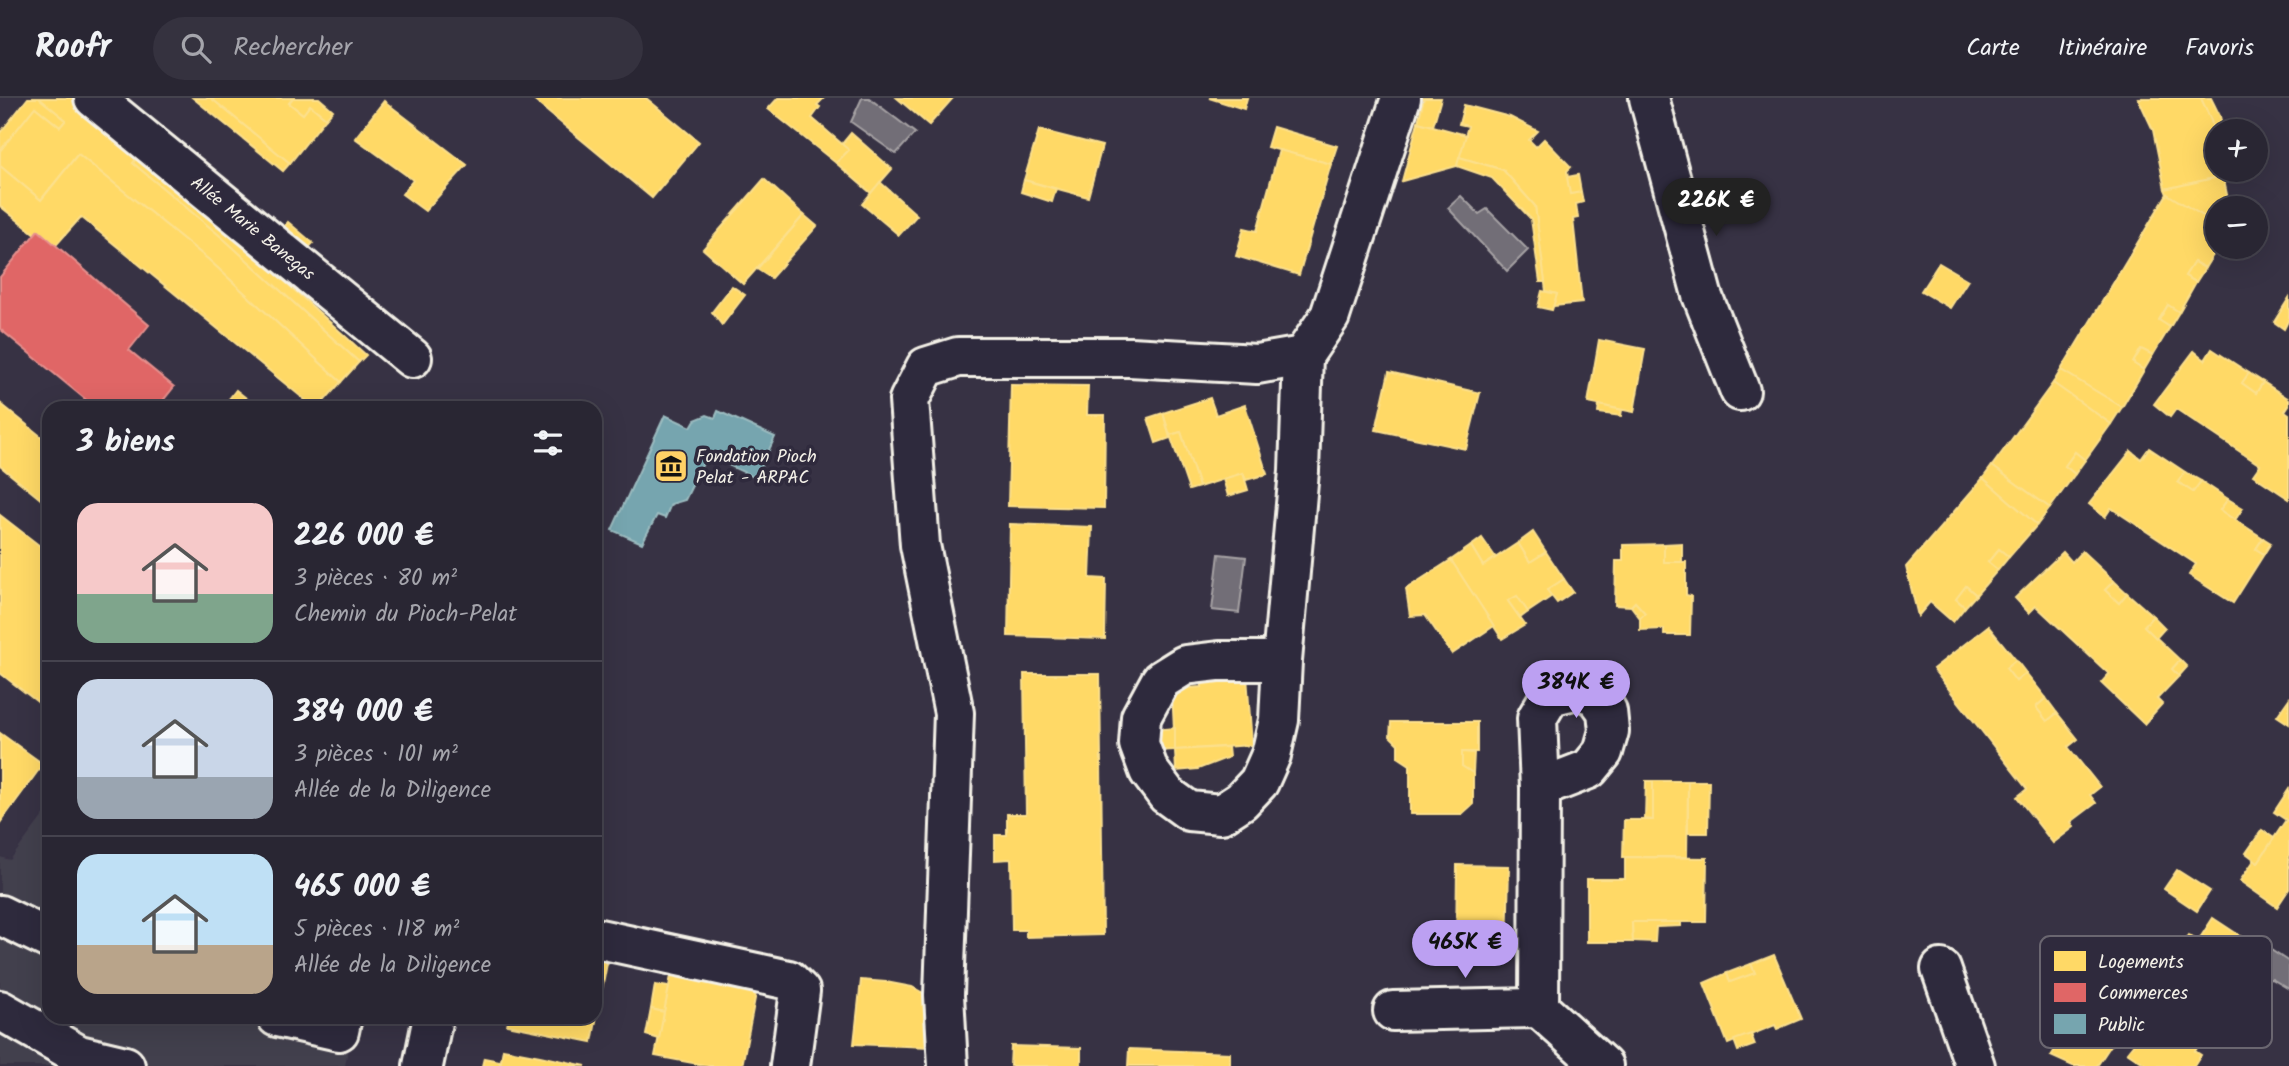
<!DOCTYPE html>
<html lang="fr">
<head>
<meta charset="utf-8">
<style>
  body { margin:0; font-family:Kalam,sans-serif; background:#35323f; color:#f1f3f6; height:100vh; display:flex; flex-direction:column; font-size:26px; white-space:nowrap }
  * { box-sizing:border-box; margin:0 }
  p { font-size:23px; color:#a5a5ac }
  .icon { flex:none; width:38px; height:38px; fill:none; stroke:currentColor; stroke-width:2; stroke-linecap:round; stroke-linejoin:round }
  .map { position:relative; flex:1; overflow:hidden }
  .sheet { position:absolute; left:42px; top:303px; width:560px; height:623px; display:flex; flex-direction:column; background:#292633; border-radius:21px; box-shadow:0 7px 28px #0002,0 0 0 2px #45434e }
  .sheet>* { flex:none }
  .controls { position:absolute; left:2205px; top:21px; display:grid; gap:14px }
  .controls a { display:grid; place-items:center; width:63px; height:63px; border-radius:50%; background:#292633; box-shadow:0 7px 28px #0002,0 0 0 2px #45434e; font-size:35px }
  .price { position:absolute; translate:-50% -60px; padding:0 16px; border-radius:24px; background:#bca0f2; color:#111; font-size:23px; line-height:46px; filter:drop-shadow(0 2px 4px #0008) }
  .price::after { content:''; position:absolute; left:50%; top:42px; width:21px; height:16px; margin-left:-10px; background:inherit; clip-path:polygon(0 0,100% 0,50% 100%) }
  .price.selected { background:#222; color:#fff }
  ul { padding:0; list-style:none }
  li { display:flex; align-items:center; gap:21px; height:175px; padding:0 35px }
  li+li { border-top:2px solid #45434e }
  li span { display:grid; place-items:center; flex:none; width:196px; height:140px; border-radius:21px; color:#555 }
  li>.icon { margin-inline-start:auto }
  span .icon { width:84px; height:84px; fill:#fffc; stroke-width:1 }
  li b { font-size:30px }
  h2 { display:flex; justify-content:space-between; align-items:center; height:84px; padding:0 35px; font-size:30px }
  header { display:flex; align-items:center; gap:42px; box-sizing:border-box; height:98px; padding:0 35px; background:#292633; border-bottom:2px solid #45434e }
  header strong { font-size:33px }
  nav { display:flex; gap:38px; margin-inline-start:auto; font-size:24px }
  .search { width:490px; height:63px; background:#35323f; display:flex; align-items:center; gap:18px; box-sizing:border-box; padding:0 24px; border-radius:38px; color:#a5a5ac; font-size:26px }
  .map>svg:first-child { display:block }
</style>
</head>
<body>
<header>
<strong>Roofr</strong>
<div class="search"><svg class="icon" aria-label="search" viewBox="0 0 24 24"><circle cx="10" cy="10" r="6"/><path d="M15 15l6 6"/></svg>Rechercher</div>
<nav><a>Carte</a><a>Itinéraire</a><a>Favoris</a></nav>
</header>
<div class="map">
<svg width="2289" height="968" viewBox="0 0 2289 968">
  <rect width="100%" height="100%" fill="#373244"/>
  <filter id="ink" filterUnits="userSpaceOnUse"><feTurbulence type="fractalNoise" baseFrequency=".0143" numOctaves="2"/><feDisplacementMap in="SourceGraphic" scale="14" xChannelSelector="R" yChannelSelector="G"/><feConvolveMatrix kernelMatrix="1 2 1 2 8 2 1 2 1" color-interpolation-filters="sRGB"/></filter>
  <g filter="url(#ink)">
    <polygon fill="#433f4e" points="49,710 49,919 354,919 345,968 0,968 0,759 10,762"/>
    <g fill="#726e77" stroke="#a6a2a4" stroke-width="2">
      <polygon points="862,0 869,0 915,35 896,56 851,24"/>
      <polygon points="1461,98 1479,116 1487,111 1528,152 1507,173 1448,110"/>
      <polygon points="1219,456 1246,459 1239,515 1212,512"/>
      <polygon points="2271,852 2289,864 2289,891 2272,881 2263,882 2257,876 2257,871"/>
    </g>
    <g fill="#ffd966" stroke="#fce08d" stroke-width="2">
      <polygon points="28,0 39,0 66,22 60,29 35,9 0,53 0,35"/>
      <polygon points="39,0 79,0 143,52 133,65 224,141 359,264 341,284 209,162 78,56 41,102 0,68 0,53 35,9 60,29 66,22"/>
      <polygon points="193,0 211,0 290,65 283,73"/>
      <polygon points="211,0 293,0 289,5 303,16 310,7 326,20 290,65"/>
      <polygon points="293,0 319,0 333,12 326,20 310,7 303,16 289,5"/>
      <polygon points="531,0 646,0 699,44 652,100"/>
      <polygon points="778,0 824,0 817,7 820,9 812,20 849,52 836,65 768,11"/>
      <polygon points="897,0 953,0 929,27"/>
      <polygon points="1209,0 1247,0 1244,11"/>
      <polygon points="1424,0 1441,0 1433,28 1418,24"/>
      <polygon points="2138,0 2201,0 2211,22 2217,49 2217,72 2222,72 2223,78 2165,91 2153,32"/>
      <polygon points="2201,0 2211,0 2220,18 2223,33 2217,33 2217,49 2211,22"/>
      <polygon points="384,3 467,67 425,113 402,96 413,82 355,40"/>
      <polygon points="1464,7 1510,19 1538,33 1529,42 1536,49 1544,41 1571,69 1567,73 1570,96 1581,94 1583,104 1576,106 1578,120 1573,121 1582,205 1553,208 1557,196 1546,193 1535,108 1503,72 1459,59 1468,28 1459,26"/>
      <polygon points="1418,24 1466,37 1457,68 1402,83"/>
      <polygon points="1273,29 1337,48 1331,66 1267,49"/>
      <polygon points="1039,32 1102,48 1088,99 1024,82"/>
      <polygon points="851,35 892,71 871,95 836,65 849,52 842,46"/>
      <polygon points="1279,52 1331,66 1299,177 1236,158 1244,130 1257,133"/>
      <polygon points="78,56 209,162 341,284 318,310 315,310 81,119 56,147 38,132 35,136 0,108 0,68 41,102"/>
      <polygon points="139,57 228,132 366,257 359,264 224,141 133,65"/>
      <polygon points="1459,59 1503,72 1535,108 1545,184 1540,184 1531,121 1492,80 1457,68"/>
      <polygon points="1578,77 1581,94 1570,96 1567,79"/>
      <polygon points="2223,78 2229,106 2226,110 2217,110 2216,126 2167,96 2165,91"/>
      <polygon points="764,81 804,117 743,186 703,151"/>
      <polygon points="1024,82 1056,91 1052,104 1021,94"/>
      <polygon points="880,84 917,117 899,137 862,106"/>
      <polygon points="2167,96 2216,126 2211,134 2217,138 2218,149 2205,170 2194,164 2185,178 2196,184 2179,214 2168,207 2159,222 2170,229 2153,257 2141,251 2133,265 2144,272 2122,309 2061,272"/>
      <polygon points="804,117 817,128 771,180 757,171"/>
      <polygon points="288,124 313,145 304,155 279,135"/>
      <polygon points="2194,164 2205,170 2196,184 2185,178"/>
      <polygon points="1939,165 1968,182 1950,210 1921,193"/>
      <polygon points="732,188 745,197 722,227 712,214"/>
      <polygon points="1542,193 1557,196 1552,212 1538,209"/>
      <polygon points="2289,200 2289,221 2284,231 2274,224"/>
      <polygon points="2168,207 2179,214 2170,229 2159,222"/>
      <polygon points="1599,242 1645,251 1634,314 1588,305"/>
      <polygon points="2141,251 2153,257 2144,272 2133,265"/>
      <polygon points="2212,251 2249,275 2242,285 2256,295 2263,284 2289,301 2289,307 2285,313 2289,316 2289,401 2253,377 2260,367 2176,311 2170,319 2154,306 2194,253 2205,262"/>
      <polygon points="2061,272 2122,309 2111,326 2053,285"/>
      <polygon points="1389,274 1480,295 1466,351 1376,332"/>
      <polygon points="2249,275 2263,284 2256,295 2242,285"/>
      <polygon points="2053,285 2111,326 2085,362 2075,354 2065,368 2075,376 2050,410 1992,368"/>
      <polygon points="1011,287 1088,288 1087,317 1105,317 1104,410 1008,408"/>
      <polygon points="236,292 246,300 238,310 222,310"/>
      <polygon points="246,300 258,310 238,310"/>
      <polygon points="1210,300 1216,317 1245,307 1267,376 1246,382 1243,375 1199,389 1181,334 1170,337 1163,315"/>
      <polygon points="0,305 49,345 49,408 0,368"/>
      <polygon points="1599,307 1622,312 1621,318 1598,315"/>
      <polygon points="1163,315 1170,340 1156,345 1148,320"/>
      <polygon points="1181,334 1199,389 1189,392 1170,337"/>
      <polygon points="2149,350 2185,374 2178,384 2193,394 2201,383 2228,401 2220,412 2263,440 2256,451 2264,456 2233,505 2189,477 2196,466 2111,410 2105,419 2089,406 2131,353 2141,361"/>
      <polygon points="2075,354 2085,362 2075,376 2065,368"/>
      <polygon points="1992,368 2050,410 2037,427 1983,380"/>
      <polygon points="2185,374 2201,383 2193,394 2178,384"/>
      <polygon points="1243,375 1248,392 1228,398 1223,381"/>
      <polygon points="1983,380 2037,427 2009,459 1999,451 1988,464 1998,472 1976,497 1966,488 1956,501 1965,509 1953,524 1930,504 1918,518 1906,469"/>
      <polygon points="2228,401 2243,410 2235,422 2220,412"/>
      <polygon points="0,417 49,455 49,613 0,575"/>
      <polygon points="1010,426 1092,429 1090,480 1106,481 1105,541 1008,538"/>
      <polygon points="1533,434 1546,454 1530,464 1518,445"/>
      <polygon points="1482,440 1496,460 1483,468 1471,448"/>
      <polygon points="2263,440 2271,445 2264,456 2256,451"/>
      <polygon points="1518,445 1530,464 1546,454 1564,481 1547,492 1552,498 1528,514 1517,498 1508,503 1525,527 1502,541 1451,462 1471,448 1483,468"/>
      <polygon points="1682,445 1682,464 1664,464 1664,446"/>
      <polygon points="1664,446 1664,464 1686,464 1686,497 1691,498 1690,537 1664,537 1664,531 1640,532 1640,520 1645,515 1635,504 1631,508 1615,507 1616,463 1623,463 1623,447"/>
      <polygon points="1999,451 2009,459 1998,472 1988,464"/>
      <polygon points="2082,453 2114,483 2105,492 2119,505 2127,495 2153,518 2144,528 2180,562 2172,571 2179,578 2157,601 2162,606 2144,626 2101,585 2109,576 2036,508 2029,515 2015,500 2063,454 2072,464"/>
      <polygon points="1451,462 1494,528 1452,556 1425,517 1410,518 1406,491"/>
      <polygon points="1564,481 1573,494 1557,505 1547,492"/>
      <polygon points="2114,483 2127,495 2119,505 2105,492"/>
      <polygon points="1966,488 1976,497 1965,509 1956,501"/>
      <polygon points="1517,498 1528,514 1520,520 1508,503"/>
      <polygon points="1635,504 1645,515 1640,520 1631,508"/>
      <polygon points="2153,518 2165,530 2156,540 2144,528"/>
      <polygon points="1988,528 2016,562 2006,570 2016,583 2026,575 2046,600 2036,609 2047,623 2057,615 2078,641 2068,649 2100,689 2090,697 2096,705 2071,724 2074,729 2053,745 2017,699 2027,691 1933,571"/>
      <polygon points="2016,562 2026,575 2016,583 2006,570"/>
      <polygon points="2180,562 2187,569 2179,578 2172,571"/>
      <polygon points="1024,576 1100,576 1103,837 1026,839 1026,832 1012,832 1011,761 995,762 995,737 1007,737 1007,716 1026,716"/>
      <polygon points="1247,578 1252,647 1175,652 1172,591 1202,589 1201,580"/>
      <polygon points="2046,600 2057,615 2047,623 2036,609"/>
      <polygon points="2289,601 2289,626 2277,618"/>
      <polygon points="1391,624 1477,624 1477,654 1462,654 1462,668 1473,675 1473,706 1462,716 1410,716 1410,667 1398,659 1398,646 1390,638"/>
      <polygon points="1175,630 1175,652 1154,653 1153,632"/>
      <polygon points="0,635 43,666 0,725"/>
      <polygon points="1228,649 1229,659 1198,671 1176,673 1175,652"/>
      <polygon points="1462,654 1474,655 1473,675 1462,668"/>
      <polygon points="1646,683 1653,683 1653,722 1645,721"/>
      <polygon points="1653,683 1688,683 1687,759 1623,759 1624,722 1653,722"/>
      <polygon points="1688,683 1709,683 1708,735 1688,735"/>
      <polygon points="2289,691 2289,724 2274,714"/>
      <polygon points="2286,722 2289,724 2289,791 2277,809 2240,783 2255,761 2258,764"/>
      <polygon points="2262,732 2274,740 2258,764 2246,755"/>
      <polygon points="1625,759 1707,760 1706,824 1632,824 1633,844 1587,844 1587,781 1625,781"/>
      <polygon points="1457,767 1509,768 1507,853 1456,851"/>
      <polygon points="2177,772 2210,793 2197,813 2164,791"/>
      <polygon points="2213,820 2254,847 2236,874 2240,877 2226,897 2221,894 2210,911 2174,887 2202,845 2198,843"/>
      <polygon points="1632,824 1681,824 1681,828 1656,829 1655,844 1633,843"/>
      <polygon points="2188,837 2202,845 2186,867 2174,860"/>
      <polygon points="1774,857 1801,921 1777,931 1775,927 1728,946 1704,885 1727,875 1730,884 1755,875 1751,866"/>
      <polygon points="595,858 608,860 592,944 507,927 509,919 595,919"/>
      <polygon points="1751,866 1755,875 1730,884 1727,875"/>
      <polygon points="672,873 757,890 742,968 709,968 655,958"/>
      <polygon points="861,882 886,884 912,889 923,895 930,905 930,949 854,946"/>
      <polygon points="655,887 669,889 664,914 651,911"/>
      <polygon points="2179,890 2219,917 2195,953 2201,957 2194,968 2148,968 2127,954 2135,944 2131,941 2154,907 2163,913"/>
      <polygon points="651,911 664,914 659,941 646,937"/>
      <polygon points="2076,919 2113,944 2097,968 2073,968 2051,958"/>
      <polygon points="1751,936 1755,947 1738,953 1734,942"/>
      <polygon points="1011,948 1081,950 1081,968 1010,968"/>
      <polygon points="503,951 540,958 586,968 500,968"/>
      <polygon points="1129,951 1230,955 1230,968 1128,968"/>
      <polygon points="484,960 500,963 500,968 482,968"/>
    </g>
    <polygon fill="#e06666" stroke="#e6908d" stroke-width="2" points="38,132 149,227 129,252 174,289 157,310 96,310 0,231 0,179"/>
    <polygon fill="#76a5af" stroke="#9cbcc0" stroke-width="2" points="718,313 775,339 756,380 707,357 685,402 671,406 665,420 657,417 642,445 612,432 665,317 691,329 695,322 707,317 715,320"/>
    <g fill="none" stroke-linecap="round" stroke-linejoin="round">
      <g stroke="#f4f1e8" stroke-width="44">
        <g id="minor">
          <polyline points="94,0 412,260"/>
          <polyline points="1649,0 1702,197 1740,293"/>
          <polyline points="1282,563 1219,563 1185,567 1161,582 1141,619 1139,646 1149,673 1167,697 1189,713 1221,716 1241,703 1259,684 1271,657 1279,622 1282,563 1299,373 1303,258"/>
          <polyline points="1540,690 1589,671 1603,654 1609,633 1607,613 1596,598 1577,591 1550,598 1537,620 1540,690 1539,910 1603,968"/>
          <polyline points="0,817 49,841"/>
          <polyline points="595,840 789,882 800,893 790,968"/>
          <polyline points="1941,871 1975,968"/>
          <polyline points="0,912 79,957 125,968"/>
          <polyline points="1393,913 1539,910"/>
          <polyline points="277,919 339,933 342,919"/>
          <polyline points="423,968 433,919"/>
          <polyline points="948,968 944,897 954,615 920,447 909,302 926,269 958,259 1130,259 1257,266 1303,258 1330,218 1401,0"/>
        </g>
      </g>
      <use href="#minor" stroke="#2f2a3d" stroke-width="38"/>
    </g>
  </g>
  <defs>
    <g id="museum-square" transform="scale(1.75)"><rect x="-9" y="-9" width="18" height="18" rx="4" fill="#ffd166" stroke="#2f2a3d"/><path d="M0-6L6-3V-2H-6V-3ZM-5-1h2V3h-2ZM-1-1h2V3h-2ZM3-1h2V3H3ZM-6 4H6V6H-6Z" fill="#111"/></g>
  </defs>
  <g fill-rule="evenodd">
    <use href="#museum-square" x="671" y="368"/>
  </g>
  <g text-anchor="middle" stroke-width="7" stroke-linejoin="round" paint-order="stroke">
    <g font-size="18" fill="#f4f1e8" stroke="#2f2a3d">
      <text transform="translate(253 130) rotate(39)" y="6">Allée Marie Banegas</text>
    </g>
    <g font-size="18" fill="#f4f1e8" stroke="#2f2a3d" text-anchor="start">
      <text x="696" y="364">Fondation Pioch<tspan x="696" dy="21">Pelat - ARPAC</tspan></text>
    </g>
  </g>
  <rect x="2040" y="838" width="232" height="112" rx="10" fill="#2f2a3d" stroke="#6a6670" stroke-width="2"/>
  <rect x="2054" y="853" width="32" height="20" fill="#ffd966"/>
  <rect x="2054" y="885" width="32" height="19" fill="#e06666"/>
  <rect x="2054" y="916" width="32" height="20" fill="#76a5af"/>
  <g font-size="19" fill="#f4f1e8">
    <text x="2098" y="870">Logements</text>
    <text x="2098" y="901">Commerces</text>
    <text x="2098" y="933">Public</text>
  </g>
</svg>
<div class="controls">
<a>+</a>
<a>−</a>
</div>
<b class="price selected" style="left:1716px;top:140px">226K €</b>
<b class="price" style="left:1576px;top:622px">384K €</b>
<b class="price" style="left:1465px;top:882px">465K €</b>
<section class="sheet">
<h2>3 biens<svg class="icon" aria-label="filters" viewBox="0 0 24 24"><path d="M4 7h16M4 17h16"/><circle cx="9" cy="7" r="2"/><circle cx="15" cy="17" r="2"/></svg></h2>
<ul>
<li><span style="background:linear-gradient(#f6c9c9 65%,#7fa58c 0)"><svg class="icon" aria-label="home" viewBox="0 0 24 24"><path d="M3 11l9-7 9 7M6 9v11h12V9"/></svg></span><div><b>226 000 €</b><p>3 pièces · 80 m²</p><p>Chemin du Pioch-Pelat</p></div></li>
<li><span style="background:linear-gradient(#c9d6e8 70%,#9aa5b1 0)"><svg class="icon" aria-label="home" viewBox="0 0 24 24"><path d="M3 11l9-7 9 7M6 9v11h12V9"/></svg></span><div><b>384 000 €</b><p>3 pièces · 101 m²</p><p>Allée de la Diligence</p></div></li>
<li><span style="background:linear-gradient(#bfe0f5 65%,#b9a48a 0)"><svg class="icon" aria-label="home" viewBox="0 0 24 24"><path d="M3 11l9-7 9 7M6 9v11h12V9"/></svg></span><div><b>465 000 €</b><p>5 pièces · 118 m²</p><p>Allée de la Diligence</p></div></li>
</ul>
</section>
</div>
</body>
</html>
